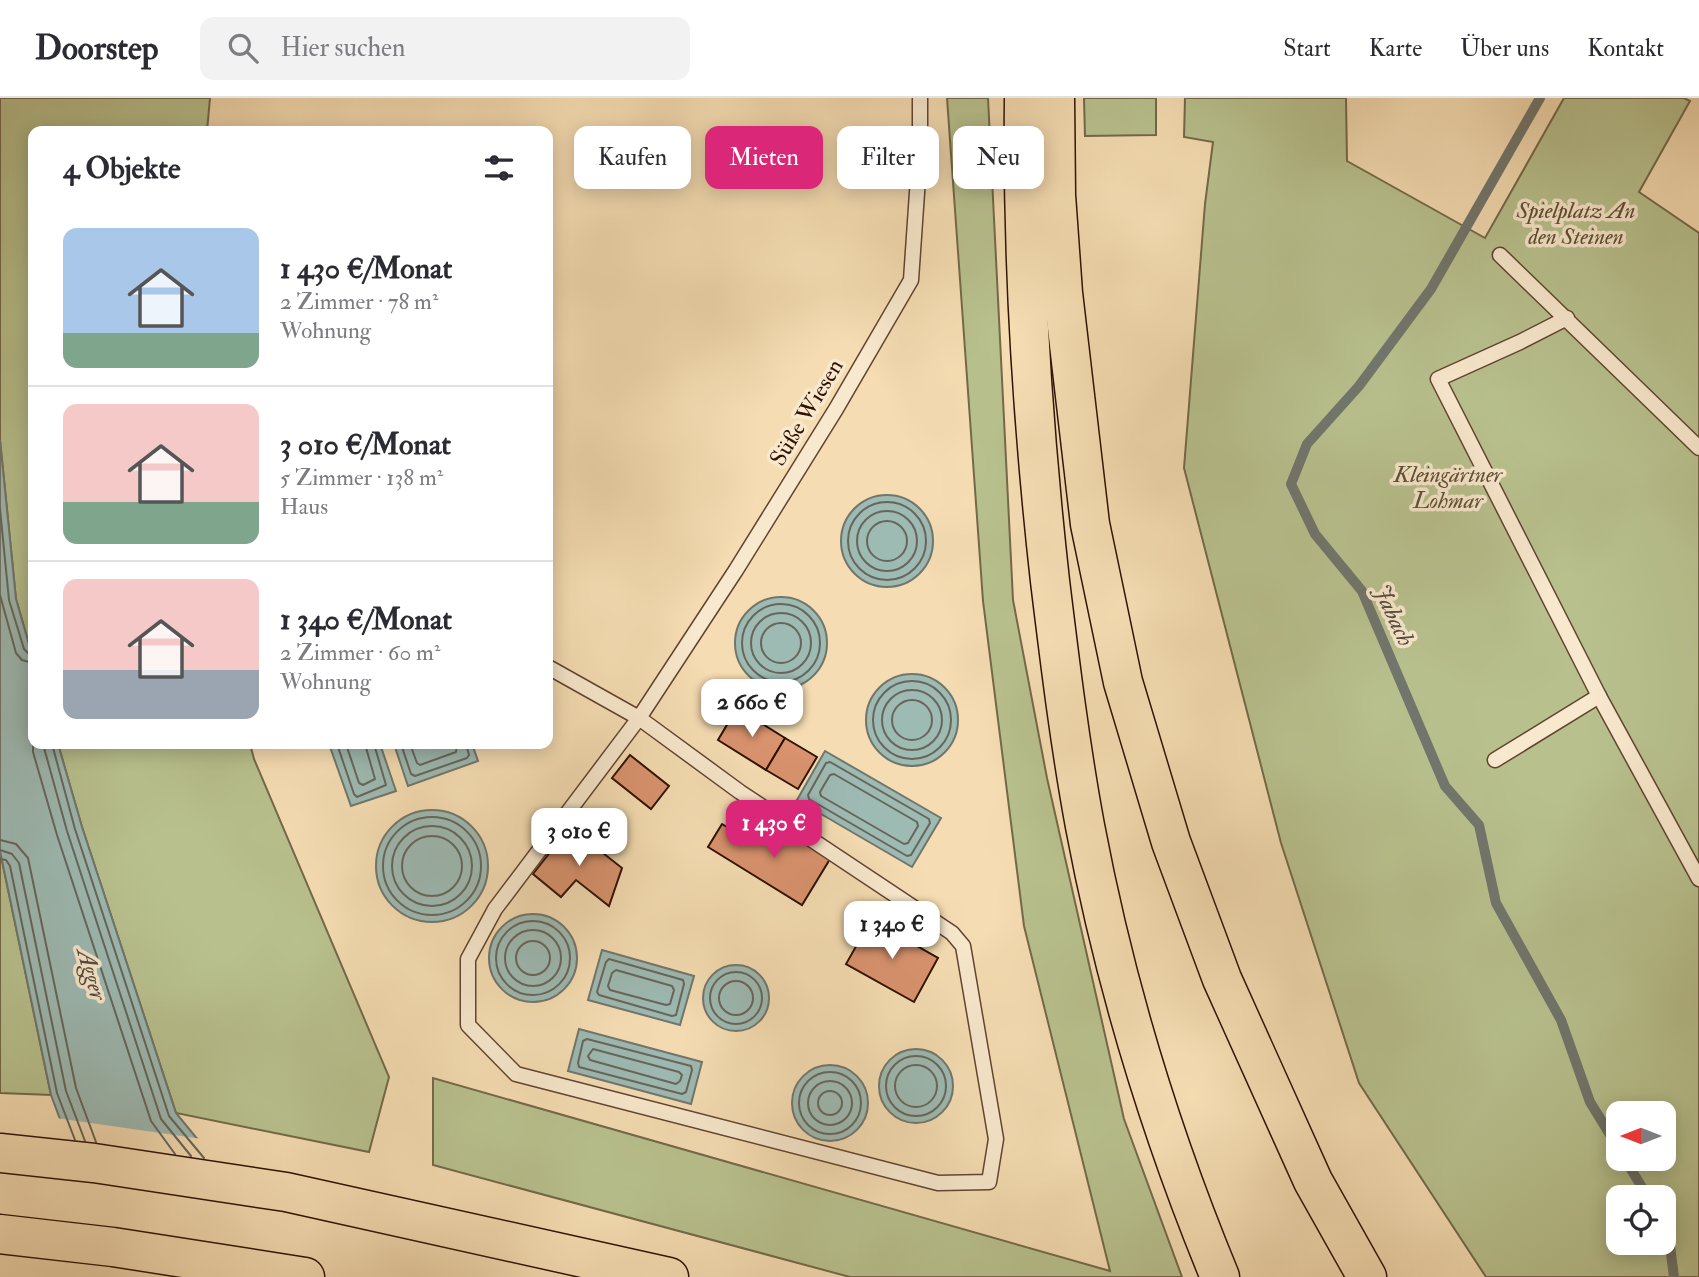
<!DOCTYPE html>
<html lang="de">
<head>
<meta charset="utf-8">
<style>
  body { margin:0; font-family:"IM FELL Double Pica",serif; background:#f2f2f3; color:#2b2b33; height:100vh; display:flex; flex-direction:column; font-size:26px; white-space:nowrap }
  * { box-sizing:border-box; margin:0 }
  p { font-size:23px; color:#7c7c81 }
  .icon { flex:none; width:38px; height:38px; fill:none; stroke:currentColor; stroke-width:2; stroke-linecap:round; stroke-linejoin:round }
  .map { position:relative; flex:1; overflow:hidden }
  .side { position:absolute; left:28px; top:28px; width:525px; height:623px; display:flex; flex-direction:column; background:#fff; border-radius:14px; box-shadow:0 4px 18px #0003 }
  .side>* { flex:none }
  .banner { position:absolute; left:574px; top:28px; width:665px; height:63px; display:flex; gap:14px }
  .needle { width:46px; rotate:270deg }
  .controls { position:absolute; left:1606px; top:1003px; display:grid; gap:14px }
  .controls a { display:grid; place-items:center; width:70px; height:70px; border-radius:14px; background:#fff; box-shadow:0 4px 18px #0003; font-size:35px }
  .price { position:absolute; translate:-50% -60px; padding:0 16px; border-radius:14px; background:#fff; color:#222; font-size:23px; line-height:46px; filter:drop-shadow(0 2px 4px #0008) }
  .price::after { content:''; position:absolute; left:50%; top:42px; width:21px; height:16px; margin-left:-10px; background:inherit; clip-path:polygon(0 0,100% 0,50% 100%) }
  .price.selected { background:#db2777; color:#fff }
  ul { padding:0; list-style:none }
  li { display:flex; align-items:center; gap:21px; height:175px; padding:0 35px }
  li+li { border-top:2px solid #e1e1e2 }
  li span { display:grid; place-items:center; flex:none; width:196px; height:140px; border-radius:14px; color:#555 }
  li>.icon { margin-inline-start:auto }
  span .icon { width:84px; height:84px; fill:#fffc; stroke-width:1 }
  li b { font-size:30px }
  h2 { display:flex; justify-content:space-between; align-items:center; height:84px; padding:0 35px; font-size:30px }
  .pill { padding:0 24px; border-radius:14px; background:#fff; box-shadow:0 4px 18px #0003; font-size:24px; line-height:63px }
  .pill.selected { background:#db2777; color:#fff }
  header { display:flex; align-items:center; gap:42px; box-sizing:border-box; height:98px; padding:0 35px; background:#fff; border-bottom:2px solid #e1e1e2 }
  header strong { font-size:33px }
  nav { display:flex; gap:38px; margin-inline-start:auto; font-size:24px }
  .search { width:490px; height:63px; background:#f2f2f3; display:flex; align-items:center; gap:18px; box-sizing:border-box; padding:0 24px; border-radius:14px; color:#7c7c81; font-size:26px }
  .map>svg:first-child { display:block }
</style>
</head>
<body>
<header>
<strong>Doorstep</strong>
<div class="search"><svg class="icon" aria-label="search" viewBox="0 0 24 24"><circle cx="10" cy="10" r="6"/><path d="M15 15l6 6"/></svg>Hier suchen</div>
<nav><a>Start</a><a>Karte</a><a>Über uns</a><a>Kontakt</a></nav>
</header>
<div class="map">
<svg width="1699" height="1179" viewBox="0 0 1699 1179">
  <rect width="100%" height="100%" fill="#f5dcb2"/>
  <filter id="stains"><feTurbulence type="fractalNoise" baseFrequency=".00286" numOctaves="4"/><feColorMatrix values="0 0 0 0 .2 0 0 0 0 .09 0 0 0 0 .02 0 0 0 .5 -.17"/></filter>
  <radialGradient id="worn" r=".72"><stop offset=".6" stop-color="#630" stop-opacity="0"/><stop offset="1" stop-color="#630" stop-opacity=".3"/></radialGradient>
  <g fill="#b8c18e" stroke="#746949" stroke-width="2" fill-rule="evenodd">
    <polygon points="0,0 210,0 207,33 33,33 33,560 16,501 0,342"/>
    <polygon points="947,0 988,0 1013,502 1047,680 1124,1021 1182,1179 850,1179 433,1067 433,980 1110,1173 1024,828 983,503"/>
    <polygon points="1084,0 1156,0 1156,37 1085,38"/>
    <path d="M1185,0H1346L1347,63L1485,140L1564,0H1684L1690,3L1639,94L1699,135V1179H1486L1359,985L1281,745L1184,370L1205,106L1213,44L1184,39ZM1619,1015H1664V1060H1619ZM1619,1099H1664V1144H1619Z"/>
    <polygon points="58,646 250,646 254,661 389,979 369,1054 176,1015 82,729"/>
    <polygon points="0,753 51,997 0,995"/>
  </g>
  <g fill="#9dbab3" stroke="#71766d" stroke-width="2">
    <polygon points="0,342 16,501 33,560 33,646 58,646 82,729 176,1015 310,1179 119,1179 51,997 0,753"/>
    <circle cx="887" cy="443" r="46"/>
    <circle cx="781" cy="545" r="46"/>
    <circle cx="912" cy="622" r="46"/>
    <polygon points="329,646 380,646 396,693 351,708"/>
    <polygon points="394,646 472,646 478,663 408,688"/>
    <polygon points="825,653 941,720 912,769 797,702"/>
    <circle cx="432" cy="768" r="56"/>
    <circle cx="533" cy="860" r="44"/>
    <polygon points="602,852 694,878 680,927 588,902"/>
    <circle cx="736" cy="900" r="33"/>
    <polygon points="579,931 702,964 691,1006 568,973"/>
    <circle cx="916" cy="988" r="37"/>
    <circle cx="830" cy="1005" r="38"/>
  </g>
  <polygon fill="#f5dcb2" points="56,1020 202,1041 313,1179 115,1179"/>
  <g fill="none" stroke-linecap="round" stroke-linejoin="round">
    <g stroke="#66665c" stroke-width="2">
      <circle cx="887" cy="443" r="39"/>
      <polyline points="0,411 9,502 24,551 28,555 33,556"/>
      <circle cx="887" cy="443" r="30"/>
      <circle cx="887" cy="443" r="20"/>
      <polyline points="0,497 16,555 22,562 33,565"/>
      <circle cx="781" cy="545" r="39"/>
      <circle cx="781" cy="545" r="30"/>
      <circle cx="781" cy="545" r="20"/>
      <circle cx="912" cy="622" r="39"/>
      <circle cx="912" cy="622" r="30"/>
      <circle cx="912" cy="622" r="20"/>
      <polyline points="33,641 33,654 57,737 151,1023 175,1056"/>
      <polyline points="43,646 67,733 161,1021 191,1058"/>
      <polyline points="52,646 75,731 169,1018 204,1060"/>
      <polyline points="337,646 354,696 357,699 386,687 374,646"/>
      <polyline points="346,646 359,685 363,687 375,681 365,646"/>
      <polyline points="401,646 411,676 415,678 467,660 469,657 466,646"/>
      <polyline points="410,646 417,665 420,667 456,654 457,646"/>
      <polygon points="830,664 929,721 930,725 911,757 907,758 809,701 808,697 826,665"/>
      <polygon points="834,676 917,724 918,728 908,745 904,746 821,698 820,694 830,677"/>
      <circle cx="432" cy="768" r="49"/>
      <circle cx="432" cy="768" r="40"/>
      <circle cx="432" cy="768" r="30"/>
      <polyline points="0,742 16,746 28,760 76,990 96,1044"/>
      <polyline points="0,752 12,756 19,765 66,993 85,1043"/>
      <polyline points="0,761 6,762 10,768 57,995 75,1042"/>
      <circle cx="533" cy="860" r="37"/>
      <circle cx="533" cy="860" r="28"/>
      <circle cx="533" cy="860" r="17"/>
      <polygon points="609,861 683,882 684,886 676,917 672,918 599,897 597,894 606,864"/>
      <polygon points="616,872 672,888 674,892 670,906 666,907 610,892 608,888 612,875"/>
      <circle cx="736" cy="900" r="26"/>
      <circle cx="736" cy="900" r="17"/>
      <polygon points="587,941 691,968 692,972 686,994 682,996 579,969 578,965 583,943"/>
      <polygon points="593,951 679,974 682,977 680,983 676,986 590,962 588,958"/>
      <circle cx="916" cy="988" r="30"/>
      <circle cx="916" cy="988" r="21"/>
      <circle cx="830" cy="1005" r="31"/>
      <circle cx="830" cy="1005" r="22"/>
      <circle cx="830" cy="1005" r="12"/>
    </g>
    <g stroke="#71766d" stroke-width="10">
      <polyline points="1540,0 1431,191 1359,288 1307,346 1291,386 1315,436 1362,493 1445,688 1479,727 1496,805 1561,922 1590,1004 1619,1051"/>
      <polyline points="1624,1060 1648,1099"/>
      <polyline points="1664,1126 1668,1132 1674,1179"/>
    </g>
  </g>
  <g fill="#d9936e" stroke="#301104" stroke-width="2">
    <polygon points="737,610 785,640 766,672 718,642"/>
    <polygon points="785,640 817,659 798,691 766,672"/>
    <polygon points="630,657 669,688 651,711 612,680"/>
    <polygon points="771,724 830,761 802,807 708,749 722,726 757,747"/>
    <polygon points="570,729 622,770 609,808 576,782 561,799 533,776"/>
    <polygon points="871,822 938,860 914,904 846,866"/>
  </g>
  <g fill="none" stroke-linecap="round" stroke-linejoin="round">
    <g stroke="#614430" stroke-width="17">
      <g id="service">
        <polyline points="1500,157 1699,350"/>
        <polyline points="1567,220 1520,244 1438,281 1599,598 1699,781"/>
        <polyline points="548,569 639,620 740,694 952,835 963,848 996,1041 989,1084 938,1085 516,976 468,927 468,861 495,811 639,620 736,472 836,311 911,182 920,51 920,0"/>
        <polyline points="1495,662 1599,598"/>
      </g>
    </g>
    <g stroke="#301104" stroke-width="41">
      <g id="motorway">
        <path d="M1024,0C1022,161 1032,322 1050,483C1060,565 1070,647 1085,728C1114,882 1160,1034 1220,1179"/>
        <polyline points="1055,0 1056,97 1063,195 1090,426 1123,584 1171,744 1222,881 1313,1083 1367,1179"/>
        <polyline points="0,1055 94,1065 286,1094 669,1179"/>
        <polyline points="0,1136 113,1149 305,1179"/>
      </g>
    </g>
    <use href="#service" stroke="#f8e8cd" stroke-width="14"/>
    <use href="#motorway" stroke="#f5dcb2" stroke-width="38"/>
  </g>
  <g text-anchor="middle" stroke-width="7" stroke-linejoin="round" paint-order="stroke">
    <g font-size="23" font-style="italic" fill="#604f34" stroke="#f8e8cd">
      <text x="1576" y="120">Spielplatz An<tspan x="1576" dy="26">den Steinen</tspan></text>
      <text x="1448" y="384">Kleingärtner<tspan x="1448" dy="26">Lohmar</tspan></text>
    </g>
    <g font-size="23" fill="#301104" stroke="#f8e8cd">
      <text transform="translate(806 314) rotate(-59)" y="8">Süße Wiesen</text>
    </g>
    <g font-size="24" font-style="italic" fill="#564c41" stroke="#f8e8cd">
      <text transform="translate(1394 517) rotate(65)" y="8">Jabach</text>
      <text transform="translate(92 876) rotate(74)" y="8">Agger</text>
    </g>
  </g>
  <rect width="100%" height="100%" filter="url(#stains)"/>
  <rect width="100%" height="100%" fill="url(#worn)"/>
</svg>
<div class="controls">
<a><svg class="needle" viewBox="-14 -14 28 28"><path d="M0-13l5 13h-10z" fill="#e53935"/><path d="M0 13l5-13h-10z" fill="#7c7c81"/></svg></a>
<a><svg class="icon" aria-label="locate" viewBox="0 0 24 24"><circle cx="12" cy="12" r="6"/><path d="M12 2v4M12 18v4M2 12h4M18 12h4"/></svg></a>
</div>
<b class="price" style="left:752px;top:641px">2 660 €</b>
<b class="price selected" style="left:774px;top:762px">1 430 €</b>
<b class="price" style="left:579px;top:770px">3 010 €</b>
<b class="price" style="left:892px;top:863px">1 340 €</b>
<div class="banner">
<a class="pill">Kaufen</a>
<a class="pill selected">Mieten</a>
<a class="pill">Filter</a>
<a class="pill">Neu</a>
</div>
<section class="side">
<h2>4 Objekte<svg class="icon" aria-label="filters" viewBox="0 0 24 24"><path d="M4 7h16M4 17h16"/><circle cx="9" cy="7" r="2"/><circle cx="15" cy="17" r="2"/></svg></h2>
<ul>
<li><span style="background:linear-gradient(#a9c7e8 75%,#7fa58c 0)"><svg class="icon" aria-label="home" viewBox="0 0 24 24"><path d="M3 11l9-7 9 7M6 9v11h12V9"/></svg></span><div><b>1 430 €/Monat</b><p>2 Zimmer · 78 m²</p><p>Wohnung</p></div></li>
<li><span style="background:linear-gradient(#f6c9c9 70%,#7fa58c 0)"><svg class="icon" aria-label="home" viewBox="0 0 24 24"><path d="M3 11l9-7 9 7M6 9v11h12V9"/></svg></span><div><b>3 010 €/Monat</b><p>5 Zimmer · 138 m²</p><p>Haus</p></div></li>
<li><span style="background:linear-gradient(#f6c9c9 65%,#9aa5b1 0)"><svg class="icon" aria-label="home" viewBox="0 0 24 24"><path d="M3 11l9-7 9 7M6 9v11h12V9"/></svg></span><div><b>1 340 €/Monat</b><p>2 Zimmer · 60 m²</p><p>Wohnung</p></div></li>
</ul>
</section>
</div>
</body>
</html>
